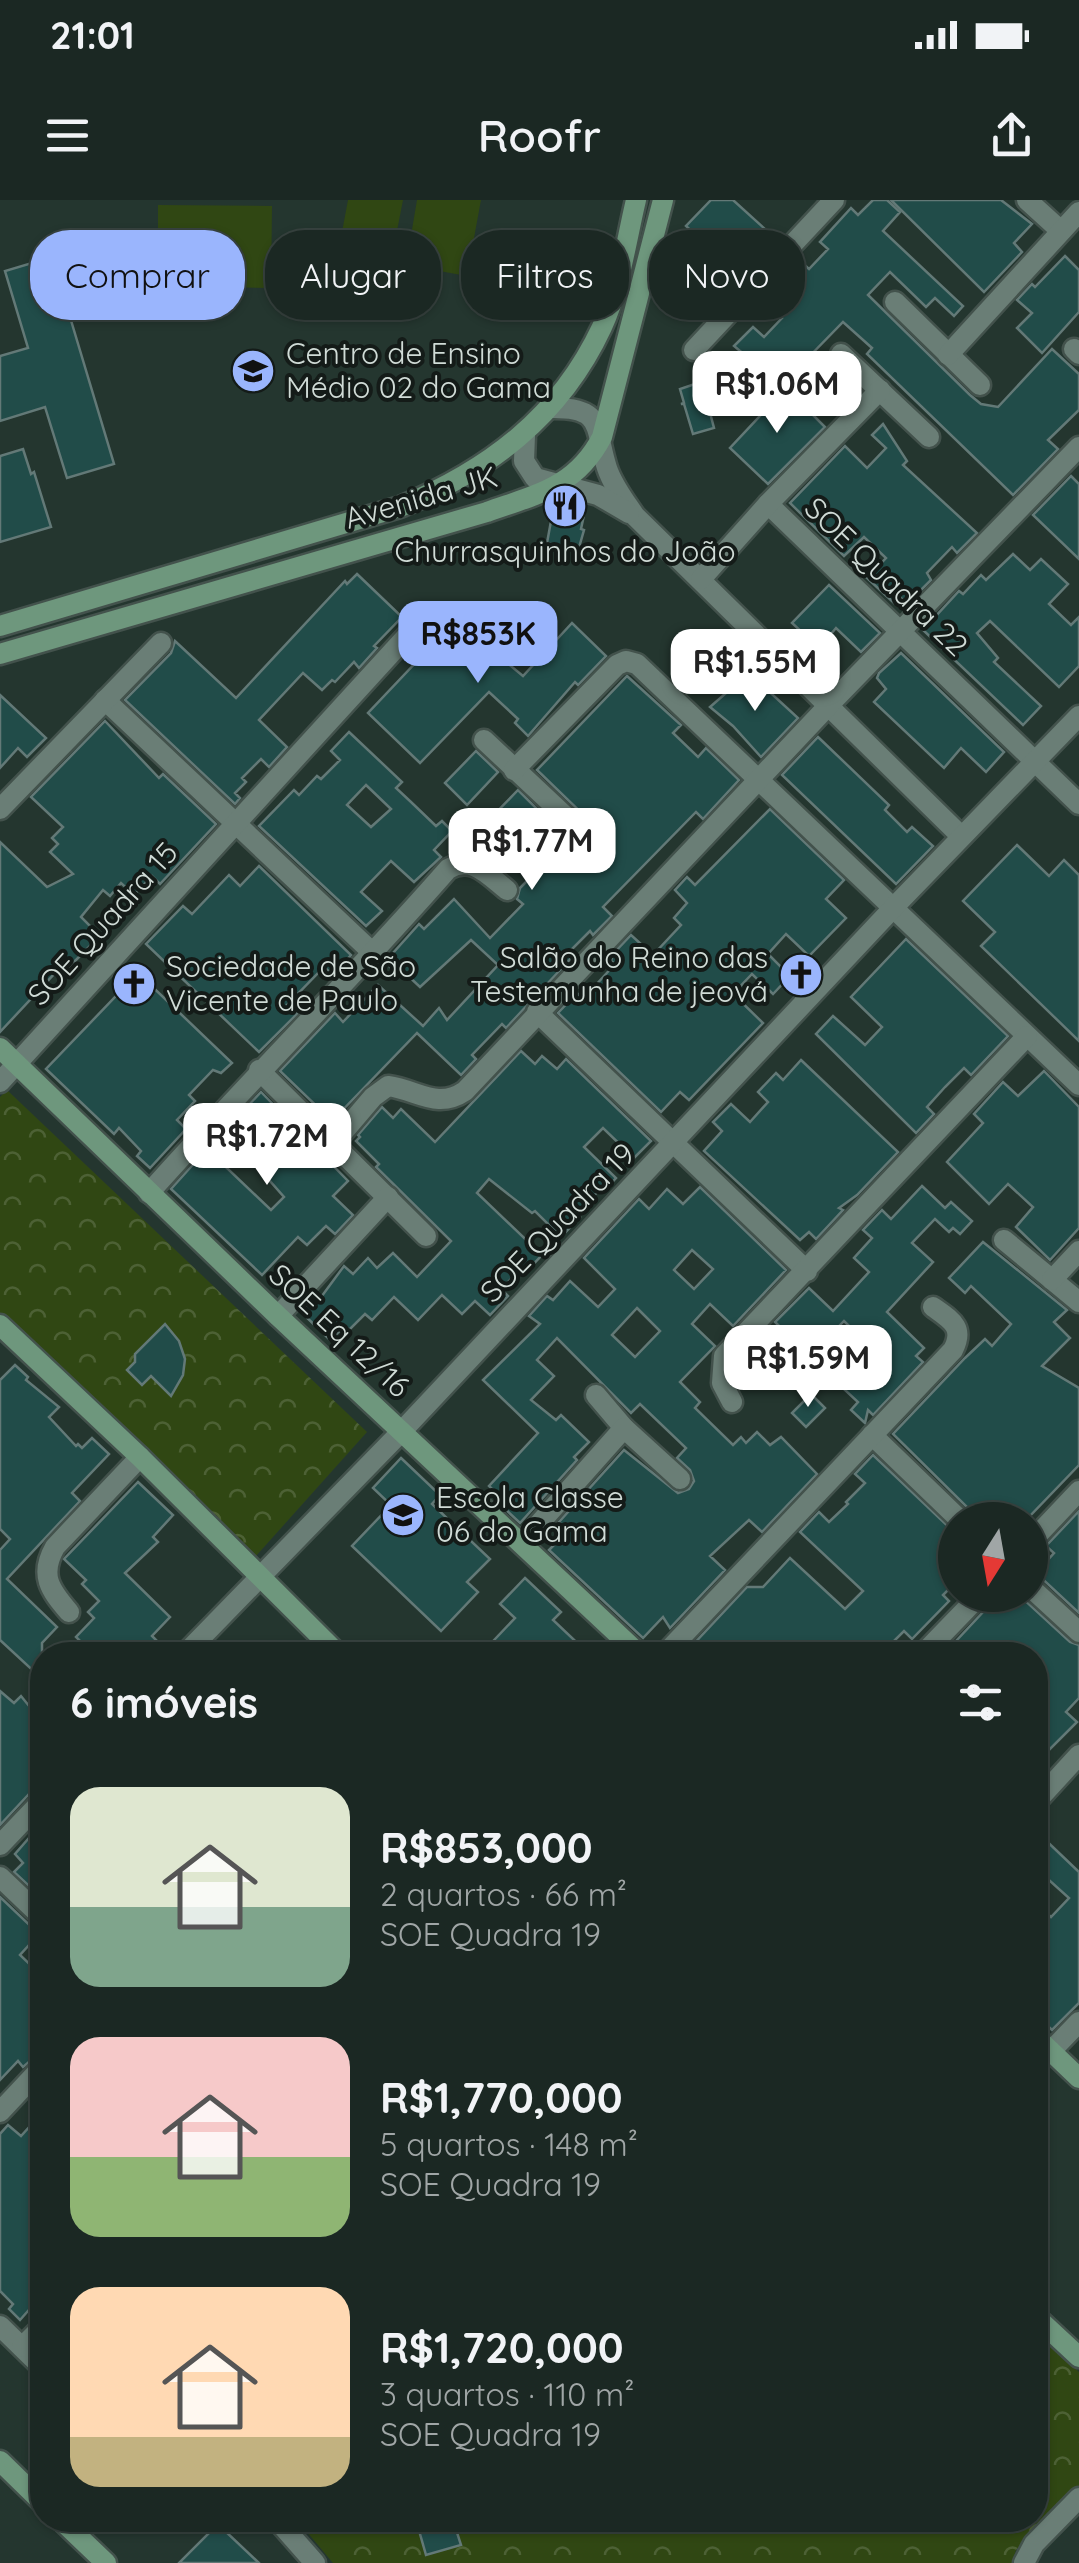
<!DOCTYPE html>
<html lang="pt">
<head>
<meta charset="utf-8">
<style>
  body { margin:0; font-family:Quicksand,sans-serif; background:#283430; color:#f1f3f6; height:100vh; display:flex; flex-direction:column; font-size:38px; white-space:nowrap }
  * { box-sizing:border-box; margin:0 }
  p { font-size:32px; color:#a0a6a6 }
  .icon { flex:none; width:55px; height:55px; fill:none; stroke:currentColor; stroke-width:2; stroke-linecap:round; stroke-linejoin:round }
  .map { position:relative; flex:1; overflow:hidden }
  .side { position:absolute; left:30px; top:1442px; width:1018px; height:890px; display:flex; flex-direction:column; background:#1b2823; border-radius:40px; box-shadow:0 2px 8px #0004,0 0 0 2px #394441 }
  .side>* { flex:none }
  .top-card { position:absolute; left:30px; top:30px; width:1020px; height:90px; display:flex; gap:20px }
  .needle { width:65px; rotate:191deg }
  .controls { position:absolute; left:938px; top:1302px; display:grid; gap:20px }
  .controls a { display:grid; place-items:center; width:110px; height:110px; border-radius:50%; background:#1b2823; box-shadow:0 2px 8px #0004,0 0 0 2px #394441; font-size:50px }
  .price { position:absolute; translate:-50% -85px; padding:0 22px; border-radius:20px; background:#fff; color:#222; font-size:32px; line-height:65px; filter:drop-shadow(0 2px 5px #0008) }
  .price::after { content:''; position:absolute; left:50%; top:60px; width:30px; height:22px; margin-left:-15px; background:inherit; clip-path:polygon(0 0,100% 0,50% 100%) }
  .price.active { background:#9ab5fd; color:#111 }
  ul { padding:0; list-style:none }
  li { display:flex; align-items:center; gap:30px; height:250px; padding:0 40px }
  li span { display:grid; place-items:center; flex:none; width:280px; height:200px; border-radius:30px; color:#555 }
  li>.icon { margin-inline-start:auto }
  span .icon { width:120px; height:120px; fill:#fffc; stroke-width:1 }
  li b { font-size:42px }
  h2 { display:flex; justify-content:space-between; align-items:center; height:120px; padding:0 40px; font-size:42px }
  .chip { padding:0 35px; border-radius:40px; background:#1b2823; box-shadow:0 2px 8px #0004,0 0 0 2px #394441; font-size:35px; line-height:90px }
  .chip.active { background:#9ab5fd; color:#111 }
  .status { display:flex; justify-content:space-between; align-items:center; height:70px; padding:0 50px; background:#1b2823; direction:ltr }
  .status svg { height:28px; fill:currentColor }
  header { display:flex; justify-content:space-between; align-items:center; height:130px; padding:0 40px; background:#1b2823; font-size:45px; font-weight:600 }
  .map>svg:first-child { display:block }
</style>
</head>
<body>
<div class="status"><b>21:01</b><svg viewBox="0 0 49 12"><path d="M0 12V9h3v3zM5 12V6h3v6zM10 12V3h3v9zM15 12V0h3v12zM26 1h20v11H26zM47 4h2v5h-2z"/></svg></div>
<header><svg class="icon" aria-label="menu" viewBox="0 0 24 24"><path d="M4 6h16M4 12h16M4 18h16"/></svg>Roofr<svg class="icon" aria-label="share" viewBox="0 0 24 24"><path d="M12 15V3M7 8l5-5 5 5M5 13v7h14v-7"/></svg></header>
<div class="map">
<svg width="1079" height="2363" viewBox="0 0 1079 2363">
  <defs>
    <pattern id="park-crowns" width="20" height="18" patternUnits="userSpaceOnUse" patternTransform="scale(2.5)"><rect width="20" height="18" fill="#304713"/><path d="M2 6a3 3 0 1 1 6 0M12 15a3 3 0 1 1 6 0" fill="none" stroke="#4d6135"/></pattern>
  </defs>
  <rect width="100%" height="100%" fill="#24362f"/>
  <g fill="#304713">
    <polygon points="348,0 403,0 391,62 338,53"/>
    <polygon points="417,0 481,0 467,76 406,65"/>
    <polygon points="158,5 272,6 271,88 158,86"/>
  </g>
  <g fill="url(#park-crowns)">
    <polygon points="7,890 367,1232 256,1356 0,1113 0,897"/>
    <polygon points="1035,2131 1079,2172 1079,2286 1016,2350 1012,2363 333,2363 297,2320 1035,2320"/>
  </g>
  <g fill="#214c49" stroke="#637977" stroke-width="2.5" fill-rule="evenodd">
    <polygon points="711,0 733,0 777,40 758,59 748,49 741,57 734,51 724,62 686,26"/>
    <polygon points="873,0 887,0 900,12 883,31 963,106 954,116 935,98 926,107 890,72 868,95 970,195 981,204 998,207 1052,149 1079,174 1079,210 1048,240 1058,249 1013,295 867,154 872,148 843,122 799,167 794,162 776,181 734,146 753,127 764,137 782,118 771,107 790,88 781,80 799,60 809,69 828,49 820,42 851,8 858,15"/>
    <polygon points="891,0 1001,0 1032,24 1014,43 1022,52 984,92"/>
    <polygon points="1065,56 1079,70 1079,112 1042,153 1017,128 1032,113 1017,100 1032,84 1035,87"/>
    <polygon points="52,57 114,264 67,278 45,207 0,221 0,156 28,148 5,71"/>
    <polygon points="701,182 704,196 717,192 721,212 709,209 714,228 693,234 684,204 681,204 684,203 680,189"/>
    <polygon points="786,188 825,227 768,284 730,248"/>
    <polygon points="883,224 907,261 903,265 977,333 957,353 952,347 927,373 931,380 907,404 900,397 894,403 867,378 886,358 864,337 844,356 790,303 845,246 867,268 886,248 872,235"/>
    <polygon points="23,249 31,274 34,272 51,327 0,342 0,256"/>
    <polygon points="1071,276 1079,284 1079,359 1033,315"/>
    <polygon points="553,310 584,315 581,329 584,330 578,351 547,343"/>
    <polygon points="1013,354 1030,370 1041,359 1068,384 1049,404 1071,425 1079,417 1079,466 1059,487 990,421 977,433 998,458 994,462 1041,506 1023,525 923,430 959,391 963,394 981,375 986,380"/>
    <polygon points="357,374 402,417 374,446 377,448 359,468 354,462 335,482 332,480 322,490 303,473 259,520 287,547 269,567 261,559 242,578 246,582 235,593 240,598 235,604 125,500 171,453 175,441 236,498 345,381 347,384"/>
    <polygon points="829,385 880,433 861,452 836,428 819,448 792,423"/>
    <polygon points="459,417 469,426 466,429 523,476 572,423 606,456 578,485 575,482 528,536 515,523 518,519 489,492 420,563 368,513"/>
    <polygon points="901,453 1004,552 986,572 961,548 944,568 874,502 886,489 877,478 879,473"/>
    <polygon points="749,473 798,518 761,557 733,526 710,507"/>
    <polygon points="627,476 681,525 673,533 698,557 706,548 739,580 703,619 696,612 603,707 612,716 593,735 590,731 571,750 575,754 506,828 502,824 472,855 476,859 461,875 417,833 332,921 280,871 335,813 343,822 378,785 423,826 439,808 447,820 498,765 471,740 420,787 403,771 398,775 385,762 419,724 424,729 454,699 490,738 523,704 517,699 520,688 530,678 499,649 505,643 492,632 496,628 488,621 518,590 575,647 590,638 596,627 537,570"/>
    <polygon points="0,495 46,538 27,557 18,548 0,568"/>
    <polygon points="105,521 159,578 163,574 216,624 160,684 152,676 134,695 121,683 110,696 103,690 81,717 100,736 70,766 62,773 58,770 0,832 0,642 47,687 73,674 50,652 58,644 52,638 63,627 31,597"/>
    <path d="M349,532L402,582L396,588L411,602L436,626L442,621L452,631L434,650L441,657L414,682L391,661L361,692L382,711L366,726L259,626L294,590L299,595L317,576L321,579L340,560L331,551ZM366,585L391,609L371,627L347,605Z"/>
    <polygon points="818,537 889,605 885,610 907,632 912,627 933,646 896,684 782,575"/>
    <polygon points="476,551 498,572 467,605 445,583"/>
    <polygon points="770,609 844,680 826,699 846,718 809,756 786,734 768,754 790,776 773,794 752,774 733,794 763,823 689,900 680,892 661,912 558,813 577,793 583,799 615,764 611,761 613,754 631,735 653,755 681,725 674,718 687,703 675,690 687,677 695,685"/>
    <polygon points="1017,645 1049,676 1064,660 1079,675 1079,841 981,746 995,732 963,701"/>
    <polygon points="259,666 351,755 333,775 324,767 287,805 297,814 259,852 146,744 183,706 192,714 229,675 240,686"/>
    <polygon points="906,739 1008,836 971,875 964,868 945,887 927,907 934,914 916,933 816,834 833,816 865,845 882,827 851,797"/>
    <polygon points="138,773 232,863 221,873 213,870 189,895 195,901 177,920 186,929 150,968 137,956 141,951 119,928 114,934 46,869"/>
    <polygon points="521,851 535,864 542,856 557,869 566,859 651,941 634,958 603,928 584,947 616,978 606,989 603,986 577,1014 580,1017 561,1037 535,1011 532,1013 489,979 477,993 542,1055 524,1074 520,1070 501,1089 508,1096 490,1115 475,1101 462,1114 442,1095 418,1120 394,1097 372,1120 365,1114 349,1130 345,1126 330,1140 301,1112 316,1096 319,1100 344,1066 353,1074 368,1058 377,1068 393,1053 417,1077 451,1041 376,967 379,964 356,941 360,937 358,935 382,907 393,918 401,909 435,942"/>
    <polygon points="801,860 898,952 857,995 839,1008 843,1010 816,1039 809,1032 800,1040 704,951 722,931 713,922 731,904 750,922 768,902 758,892 776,873 783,880"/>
    <polygon points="1044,871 1079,907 1079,1028 1050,1060 1016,1027 1033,1007 1008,984 989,1004 947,962 983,923 974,914 1003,882 1018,896"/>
    <polygon points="261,892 348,981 333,996 353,1015 335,1034 326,1026 307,1045 298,1037 262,1075 171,989 207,949 271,1010 284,997 225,930"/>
    <polygon points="922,986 945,1008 951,1002 972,1021 960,1034 953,1028 949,1032 935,1019 912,1043 933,1062 887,1112 924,1148 916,1156 923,1162 873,1215 868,1210 865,1223 851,1210 858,1202 831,1177 847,1162 853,1167 872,1148 844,1121 810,1156 775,1122 809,1088 833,1111 869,1072 854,1058 872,1038 863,1030 882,1010 891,1019"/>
    <path d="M700,987L786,1070L733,1126L710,1104L692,1124L715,1146L680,1182L700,1202L695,1208L733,1245L741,1237L746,1243L757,1232L770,1245L781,1237L817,1274L762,1332L749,1320L710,1356L725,1370L670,1428L663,1417L643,1438L549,1350L568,1331L559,1322L624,1250L678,1293L689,1289L694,1281L690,1270L677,1258L686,1248L640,1204L631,1213L557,1138L537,1160L554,1176L531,1200L556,1220L561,1215L589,1242L574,1257L577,1260L520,1323L502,1306L497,1299L500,1297L489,1286L538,1233L483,1180L540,1124L529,1116L547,1096L553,1100L570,1081L598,1107L615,1089L584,1058L639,999L649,1009L667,989L683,1004ZM692,1050L713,1069L694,1089L674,1070ZM637,1108L660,1131L635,1157L612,1135Z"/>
    <polygon points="983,1042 1067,1110 1054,1122 1070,1138 1042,1166 1079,1188 1079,1265 1026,1320 980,1320 893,1234 965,1158 985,1139 992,1146 1011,1124 971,1086 965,1093 949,1078"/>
    <polygon points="165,1124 179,1141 185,1159 183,1175 171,1196 151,1176 142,1185 127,1170 135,1162 135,1154"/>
    <polygon points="15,1165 28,1177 26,1180 59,1207 49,1217 76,1246 78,1244 82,1248 92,1238 109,1254 72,1293 80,1301 7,1379 57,1427 42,1443 42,1479 0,1440 0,1350 10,1339 0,1329 0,1180"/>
    <polygon points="811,1194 825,1208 806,1227 792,1213"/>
    <polygon points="873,1255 954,1332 948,1338 955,1345 955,1383 943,1395 949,1401 912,1439 904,1431 889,1446 885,1442 873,1455 698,1455 690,1448 747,1387 763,1387 790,1358 845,1409 863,1391 800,1332 819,1312 829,1322 848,1304 846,1302 865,1283 855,1274"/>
    <polygon points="401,1258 440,1295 432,1304 490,1359 467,1382 478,1392 441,1431 352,1346 391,1305 373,1288"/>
    <polygon points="138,1282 173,1315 153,1337 158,1342 125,1373 170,1417 152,1436 160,1444 149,1455 94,1455 76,1437 94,1418 88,1412 99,1401 82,1384 86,1380 64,1359"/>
    <polygon points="1079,1311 1079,1413 1036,1373 1054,1353 1046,1346"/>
    <polygon points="525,1378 561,1412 553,1420 590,1455 480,1455 515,1418 500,1404"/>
    <polygon points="999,1395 1019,1395 1070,1442 1079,1445 1079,1498 1066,1512 1077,1522 1035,1564 1035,1455 943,1455"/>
    <polygon points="0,1491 14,1503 21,1496 42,1522 42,1580 0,1625"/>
    <polygon points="42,1623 42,1698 14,1672 23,1663 15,1654"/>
    <polygon points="1035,1630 1079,1672 1079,1803 1052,1830 1035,1814 1035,1703 1051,1717 1069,1698 1049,1680 1035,1695"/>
    <polygon points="0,1697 39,1734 20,1755 42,1776 42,1851 23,1867 18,1861 0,1880"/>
    <polygon points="42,1913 42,2095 20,2120 9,2109 13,2104 0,2091 0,1934 8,1925 21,1936"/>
    <polygon points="416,2320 453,2320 461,2345 426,2355"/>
    <polygon points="218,2324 224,2330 259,2363 179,2363"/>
  </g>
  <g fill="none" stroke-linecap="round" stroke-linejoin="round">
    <g stroke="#43524c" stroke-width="25">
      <g id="street">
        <polyline points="1027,0 1061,31"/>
        <polyline points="895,102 980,185"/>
        <polyline points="1074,149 1079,154"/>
        <polyline points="694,150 834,0"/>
        <polyline points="841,154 929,237"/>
        <polyline points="948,155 1079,12"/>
        <path d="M551,208C605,207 594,228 607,268C613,286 625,301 635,316L961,636"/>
        <polyline points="525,235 524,261 535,278 598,295 629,313"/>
        <polyline points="768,304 1079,604"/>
        <polyline points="701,379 768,304 880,190"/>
        <polyline points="105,500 374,754"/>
        <polyline points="484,540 579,629"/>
        <polyline points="514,570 617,465 626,461 637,464 1079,885"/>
        <polyline points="0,609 161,443"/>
        <polyline points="537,812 807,1071"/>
        <polyline points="259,870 426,1036"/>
        <polyline points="0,882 426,415"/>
        <path d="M333,944L373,897L388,886C418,890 437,910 465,891L828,506L1079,247"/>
        <path d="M149,993C247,883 351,780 448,669C472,655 488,675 507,690"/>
        <polyline points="1004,1040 1079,1102"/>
        <polyline points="1052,1080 1079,1051"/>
        <polyline points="278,1116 388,997"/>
        <polyline points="596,1195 624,1228"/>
        <polyline points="732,1202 722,1183 724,1156 1027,836"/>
        <polyline points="872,1235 960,1320"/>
        <polyline points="522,1343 624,1228 680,1279"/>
        <polyline points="1030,1343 1079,1291"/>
        <polyline points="1030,1387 1079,1432"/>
        <path d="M69,1412C50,1390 39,1375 55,1347L140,1257"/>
        <polyline points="184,1455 402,1231 894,707 1079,516"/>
        <path d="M664,1455L953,1150C965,1127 951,1120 933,1107"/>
        <polyline points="922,1455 980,1395"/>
        <polyline points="1035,1603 1079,1555"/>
        <polyline points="0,1645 42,1601"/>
        <polyline points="0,1677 42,1717"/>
        <polyline points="1051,1851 1079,1822"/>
        <polyline points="0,1912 42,1867"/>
        <polyline points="0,2126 42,2167"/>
        <polyline points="22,2147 42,2127"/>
        <polyline points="277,2320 315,2363"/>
        <polyline points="1024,2363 1034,2344 1079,2298"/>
      </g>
    </g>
    <g stroke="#43524c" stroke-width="25">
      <g id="secondary">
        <path d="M0,426L400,307C489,270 560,217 602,127C620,88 626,42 636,0"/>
        <path d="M0,454L487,312C537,294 576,287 602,237L663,0"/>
        <polyline points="0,848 278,1116 640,1455"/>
        <polyline points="0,1125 140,1257 339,1455"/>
        <polyline points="1035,1836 1079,1878"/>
        <polyline points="1035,2116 1079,2157"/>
        <polyline points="0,2261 42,2302"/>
        <polyline points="61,2320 106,2363"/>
      </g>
    </g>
    <use href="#street" stroke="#6a7e76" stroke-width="20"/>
    <use href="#secondary" stroke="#6e977d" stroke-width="20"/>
  </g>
  <defs>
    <g id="school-disc" transform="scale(2.25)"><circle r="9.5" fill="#9ab5fd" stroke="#141b18"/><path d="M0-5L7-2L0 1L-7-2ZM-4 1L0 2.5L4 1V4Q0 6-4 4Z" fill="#111"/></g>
    <g id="restaurant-disc" transform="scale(2.25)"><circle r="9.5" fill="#9ab5fd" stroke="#141b18"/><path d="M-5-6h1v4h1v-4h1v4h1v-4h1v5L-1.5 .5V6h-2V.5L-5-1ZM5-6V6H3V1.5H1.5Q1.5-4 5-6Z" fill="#111"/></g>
    <g id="church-disc" transform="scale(2.25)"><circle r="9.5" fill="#9ab5fd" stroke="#141b18"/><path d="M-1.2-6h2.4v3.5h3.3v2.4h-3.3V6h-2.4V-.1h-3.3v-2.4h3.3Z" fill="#111"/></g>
  </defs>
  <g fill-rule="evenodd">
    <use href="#school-disc" x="253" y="171"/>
    <use href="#restaurant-disc" x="565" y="306"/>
    <use href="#church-disc" x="801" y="775"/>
    <use href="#church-disc" x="134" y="784"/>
    <use href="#school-disc" x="403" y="1315"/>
  </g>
  <g text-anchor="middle" stroke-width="8" stroke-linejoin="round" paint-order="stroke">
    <g font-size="30" fill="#d0dbd6" stroke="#141b18" text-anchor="start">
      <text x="286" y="164">Centro de Ensino<tspan x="286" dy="34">Médio 02 do Gama</tspan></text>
      <text x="565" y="362" text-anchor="middle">Churrasquinhos do João</text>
      <text x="768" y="768" text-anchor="end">Salão do Reino das<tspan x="768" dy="34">Testemunha de jeová</tspan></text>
      <text x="166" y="777">Sociedade de São<tspan x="166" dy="34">Vicente de Paulo</tspan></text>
      <text x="436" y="1308">Escola Classe<tspan x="436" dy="34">06 do Gama</tspan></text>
    </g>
    <g font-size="30" fill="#d0dbd6" stroke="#141b18">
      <text transform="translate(421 298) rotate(-16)" y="10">Avenida JK</text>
      <text transform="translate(886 377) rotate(44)" y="10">SOE Quadra 22</text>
      <text transform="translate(103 724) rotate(-48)" y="10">SOE Quadra 15</text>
      <text transform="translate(558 1023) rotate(-46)" y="10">SOE Quadra 19</text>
      <text transform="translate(339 1131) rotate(43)" y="10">SOE Eq 12/16</text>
    </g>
  </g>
</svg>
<div class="controls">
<a><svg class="needle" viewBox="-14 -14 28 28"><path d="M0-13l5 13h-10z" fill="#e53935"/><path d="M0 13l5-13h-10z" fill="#a0a6a6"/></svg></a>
</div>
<b class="price" style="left:777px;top:236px">R$1.06M</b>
<b class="price active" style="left:478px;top:486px">R$853K</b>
<b class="price" style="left:755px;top:514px">R$1.55M</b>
<b class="price" style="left:532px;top:693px">R$1.77M</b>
<b class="price" style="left:267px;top:988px">R$1.72M</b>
<b class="price" style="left:808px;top:1210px">R$1.59M</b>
<div class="top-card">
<a class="chip active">Comprar</a>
<a class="chip">Alugar</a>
<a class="chip">Filtros</a>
<a class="chip">Novo</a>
</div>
<section class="side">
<h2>6 imóveis<svg class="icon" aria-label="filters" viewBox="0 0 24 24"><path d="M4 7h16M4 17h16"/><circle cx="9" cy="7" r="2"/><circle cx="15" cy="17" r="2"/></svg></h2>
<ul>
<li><span style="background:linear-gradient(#dfe7d0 60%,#7fa58c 0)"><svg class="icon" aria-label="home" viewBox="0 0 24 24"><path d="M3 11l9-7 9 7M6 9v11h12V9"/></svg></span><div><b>R$853,000</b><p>2 quartos · 66 m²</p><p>SOE Quadra 19</p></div></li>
<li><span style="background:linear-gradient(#f6c9c9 60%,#8fb573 0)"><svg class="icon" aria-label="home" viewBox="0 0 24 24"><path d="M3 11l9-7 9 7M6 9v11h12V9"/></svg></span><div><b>R$1,770,000</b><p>5 quartos · 148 m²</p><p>SOE Quadra 19</p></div></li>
<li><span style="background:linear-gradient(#ffd9b3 75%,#c2b280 0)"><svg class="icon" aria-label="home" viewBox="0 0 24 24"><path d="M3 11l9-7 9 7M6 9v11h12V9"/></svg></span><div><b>R$1,720,000</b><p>3 quartos · 110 m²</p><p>SOE Quadra 19</p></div></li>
</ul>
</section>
</div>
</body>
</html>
